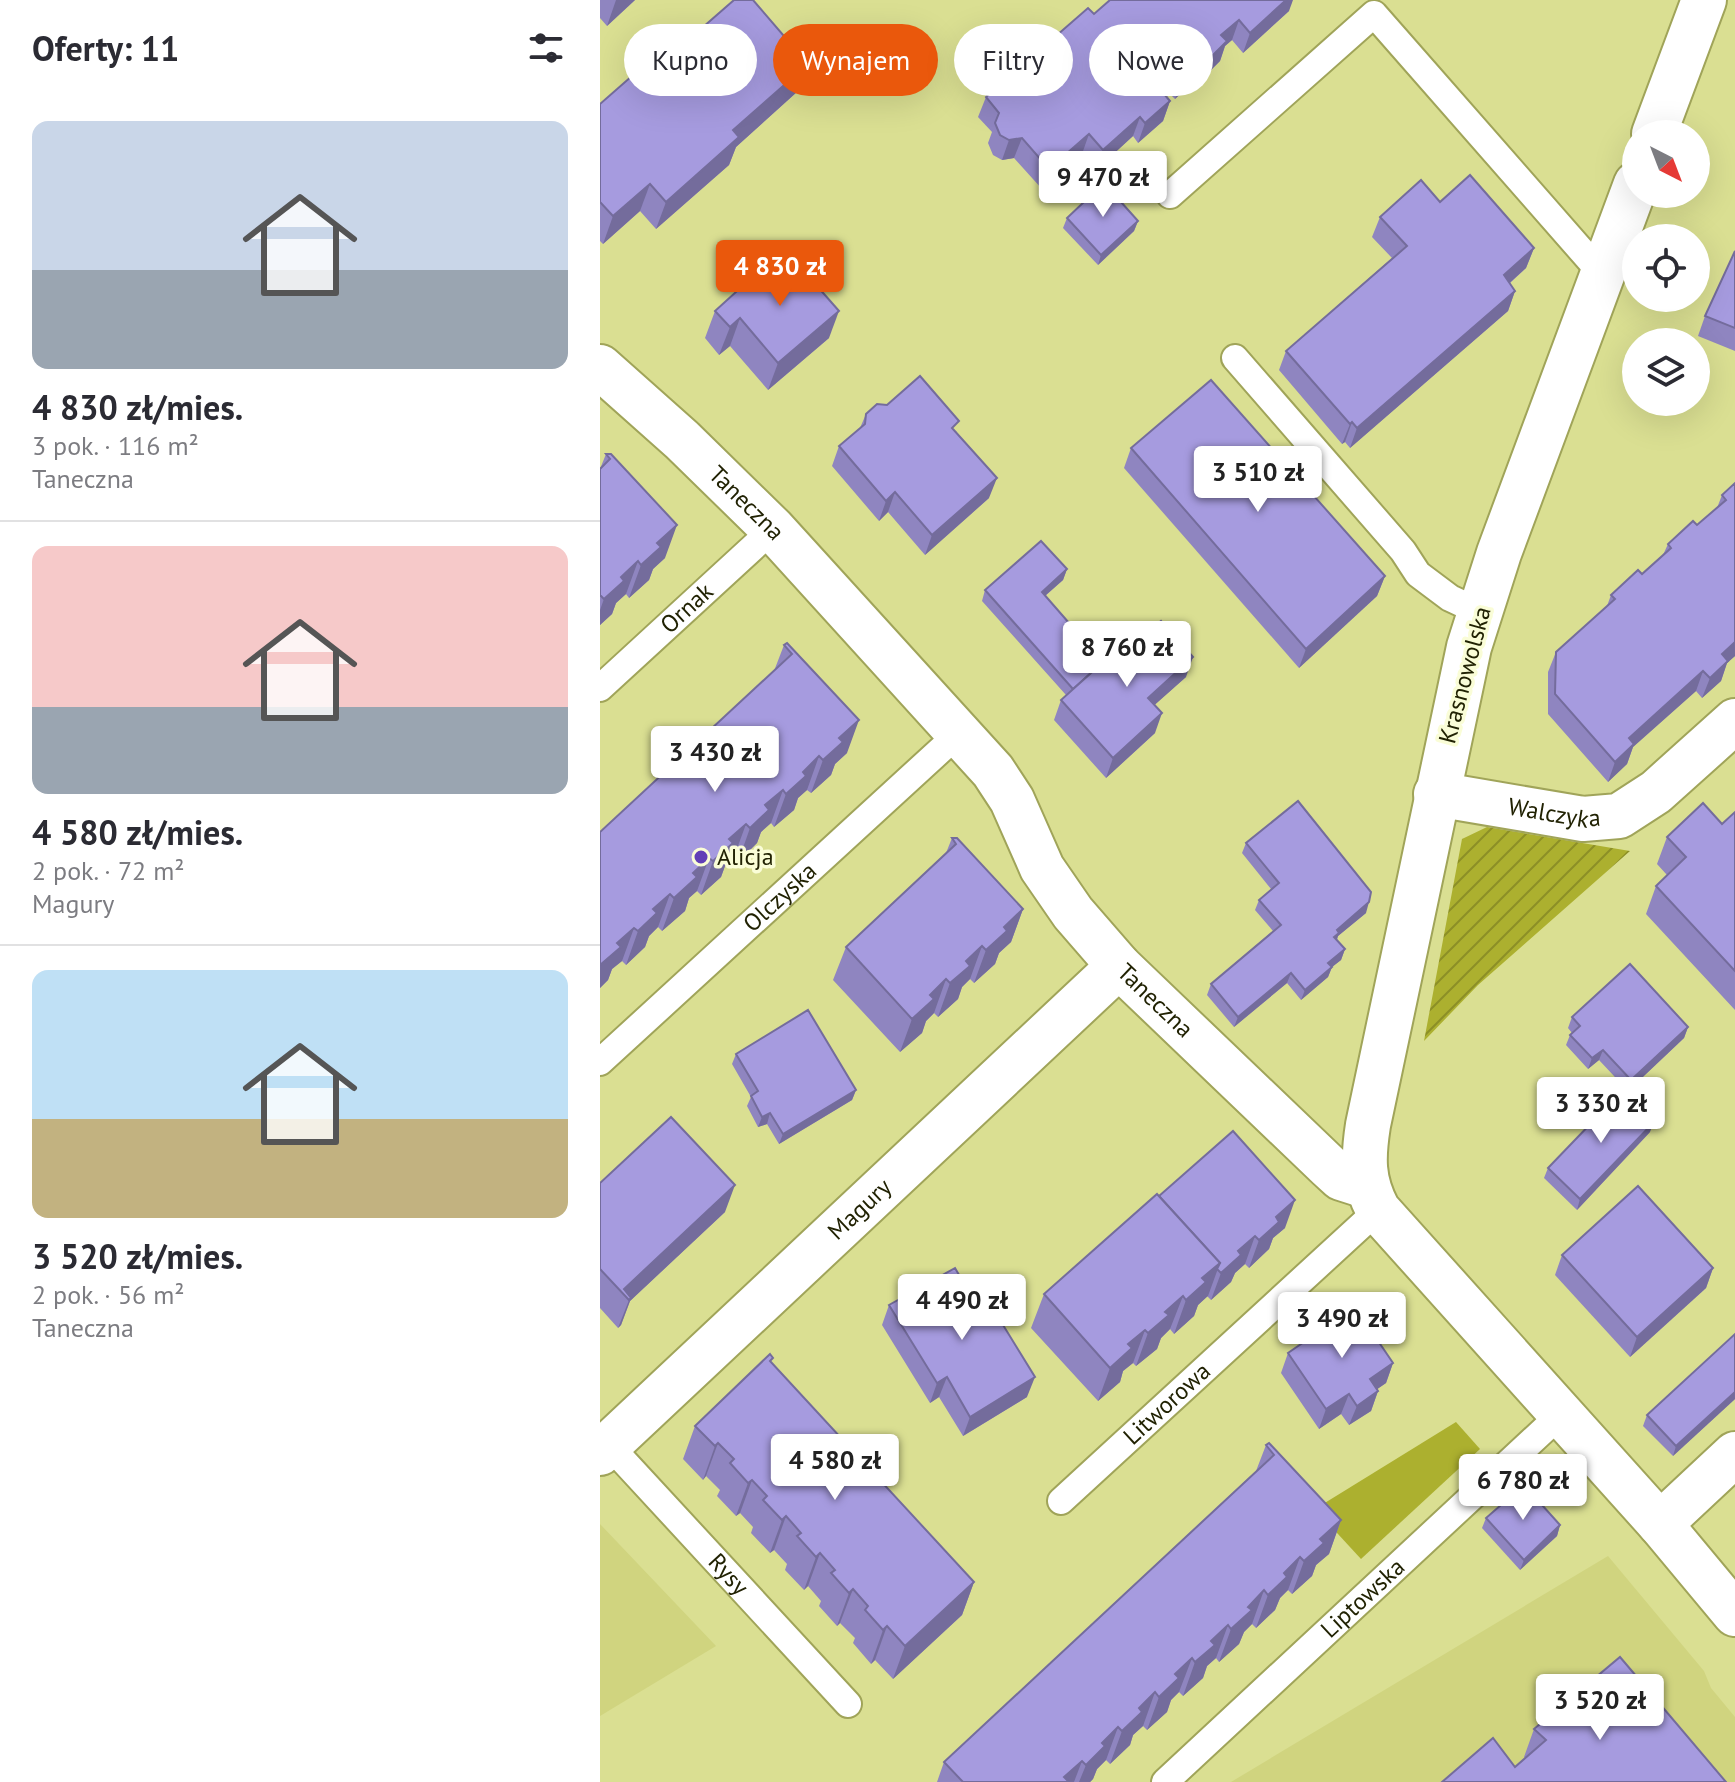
<!DOCTYPE html>
<html lang="pl">
<head>
<meta charset="utf-8">
<style>
  body { margin:0; font-family:"PT Sans",sans-serif; background:#f7f7f7; color:#2b2b33; height:100vh; display:flex; flex-direction:column; font-size:30px; white-space:nowrap }
  * { box-sizing:border-box; margin:0 }
  p { font-size:26px; color:#7c7c81 }
  .icon { flex:none; width:44px; height:44px; fill:none; stroke:currentColor; stroke-width:2; stroke-linecap:round; stroke-linejoin:round }
  .map { position:relative; flex:1; overflow:hidden }
  .drawer { display:flex; flex-direction:column; background:#fff; width:600px }
  .drawer>* { flex:none }
  .guide { position:absolute; left:24px; top:24px; width:760px; height:72px; display:flex; gap:16px }
  .needle { width:52px; rotate:138deg }
  .buttons { position:absolute; left:1022px; top:120px; display:grid; gap:16px }
  .buttons a { display:grid; place-items:center; width:88px; height:88px; border-radius:50%; background:#fff; box-shadow:0 8px 32px #0002; font-size:40px }
  .price { position:absolute; translate:-50% -68px; padding:0 18px; border-radius:8px; background:#fff; color:#222; font-size:26px; line-height:52px; filter:drop-shadow(0 2px 4px #0008) }
  .price::after { content:''; position:absolute; left:50%; top:48px; width:24px; height:18px; margin-left:-12px; background:inherit; clip-path:polygon(0 0,100% 0,50% 100%) }
  .price.current { background:#ea580c; color:#fff }
  ul { padding:0; list-style:none }
  li { display:grid; align-content:center; gap:16px; height:424px; padding:0 32px }
  li+li { border-top:2px solid #e1e1e2 }
  li span { display:grid; place-items:center; height:248px; border-radius:16px; color:#555 }
  li>.icon { margin-inline-start:auto }
  span .icon { width:144px; height:144px; fill:#fffc; stroke-width:1 }
  li b { font-size:34px }
  h2 { display:flex; justify-content:space-between; align-items:center; height:96px; padding:0 32px; font-size:34px }
  .pill { padding:0 28px; border-radius:36px; background:#fff; box-shadow:0 8px 32px #0002; font-size:28px; line-height:72px }
  .pill.current { background:#ea580c; color:#fff }
  main { display:flex; flex:1; min-height:0 }
  .map>svg:first-child { display:block }
</style>
</head>
<body>
<main>
<section class="drawer">
<h2>Oferty: 11<svg class="icon" aria-label="filters" viewBox="0 0 24 24"><path d="M4 7h16M4 17h16"/><circle cx="9" cy="7" r="2"/><circle cx="15" cy="17" r="2"/></svg></h2>
<ul>
<li><span style="background:linear-gradient(#c9d6e8 60%,#9aa5b1 0)"><svg class="icon" aria-label="home" viewBox="0 0 24 24"><path d="M3 11l9-7 9 7M6 9v11h12V9"/></svg></span><div><b>4 830 zł/mies.</b><p>3 pok. · 116 m²</p><p>Taneczna</p></div></li>
<li><span style="background:linear-gradient(#f6c9c9 65%,#9aa5b1 0)"><svg class="icon" aria-label="home" viewBox="0 0 24 24"><path d="M3 11l9-7 9 7M6 9v11h12V9"/></svg></span><div><b>4 580 zł/mies.</b><p>2 pok. · 72 m²</p><p>Magury</p></div></li>
<li><span style="background:linear-gradient(#bfe0f5 60%,#c2b280 0)"><svg class="icon" aria-label="home" viewBox="0 0 24 24"><path d="M3 11l9-7 9 7M6 9v11h12V9"/></svg></span><div><b>3 520 zł/mies.</b><p>2 pok. · 56 m²</p><p>Taneczna</p></div></li>
</ul>
</section>
<div class="map">
<svg width="1135" height="1782" viewBox="0 0 1135 1782">
  <defs>
    <pattern id="garden-furrows" width="10" height="10" patternUnits="userSpaceOnUse" patternTransform="scale(2)"><rect width="10" height="10" fill="#acb02f"/><path d="M-1 1l2-2M0 10L10 0M9 11l2-2" fill="none" stroke="#8c8f26"/></pattern>
  </defs>
  <rect width="100%" height="100%" fill="#dadf92"/>
  <g fill="#d0d47f">
    <polygon points="0,1524 116,1646 0,1716"/>
    <polygon points="1008,1556 1104,1671 1111,1688 1135,1717 1135,1782 631,1782"/>
  </g>
  <polygon fill="#acb02f" points="856,1422 880,1449 761,1559 715,1509"/>
  <polygon fill="url(#garden-furrows)" points="887,827 1030,851 878,985 824,1041 862,839"/>
  <g fill="none" stroke-linecap="round" stroke-linejoin="round">
    <g stroke="#a0a459" stroke-width="30">
      <g id="lane">
        <polyline points="570,195 774,14 1002,274"/>
        <polyline points="635,358 803,551 818,574 850,598 880,612"/>
        <path id="s1" d="M0,688L173,529"/>
        <path id="s2" d="M0,1062L358,734"/>
        <path id="s3" d="M9,1445L248,1704"/>
        <path id="s4" d="M461,1501L778,1210"/>
        <path id="s5" d="M565,1782L961,1414"/>
      </g>
    </g>
    <g stroke="#a0a459" stroke-width="48">
      <g id="street">
        <polyline points="1054,134 1104,0"/>
        <path d="M1036,184L899,553L869,647L768,1125C763,1157 762,1180 778,1210L1060,1524L1135,1614"/>
        <path id="s6" d="M0,367L82,440L173,529L393,771L412,800L442,868L473,913L519,966L729,1167L741,1178L766,1186"/>
        <path id="s7" d="M836,794L983,819L1019,816L1056,792L1135,721"/>
        <path id="s8" d="M0,1453L519,966"/>
        <polyline points="1060,1524 1135,1454"/>
      </g>
    </g>
    <use href="#lane" stroke="#fff" stroke-width="26"/>
    <use href="#street" stroke="#fff" stroke-width="44"/>
  </g>
  <g fill="#8f85c0">
    <polygon points="0,0 35,0 7,26 0,18"/>
    <polygon points="689,11 643,53 632,40 625,46 620,61 601,80 593,82 575,99 569,93 566,96 570,101 563,121 538,143 533,136 496,170 482,154 442,189 414,158 402,160 393,155 388,143 392,132 378,117 386,97 494,14"/>
    <polygon points="79,48 198,91 136,147 129,165 56,229 40,211 3,244 0,241 0,104"/>
    <polygon points="840,202 934,248 926,268 910,283 915,291 908,311 750,448 745,442 742,444 679,370 686,351 792,258 772,237 780,217"/>
    <polygon points="467,218 538,221 534,231 498,265 463,228"/>
    <polygon points="1135,251 1135,351 1098,336 1105,316"/>
    <polygon points="150,286 229,338 168,390 130,346 119,355 105,338 115,311"/>
    <polygon points="266,414 356,431 389,498 325,555 288,512 279,521 232,466 239,446 260,428"/>
    <polygon points="531,448 785,576 777,596 699,668 524,468"/>
    <polygon points="6,454 11,454 65,558 53,569 49,580 29,598 26,594 16,603 12,614 0,625 0,469"/>
    <polygon points="1135,483 1135,656 1127,663 1121,681 1102,698 1096,691 1033,747 1027,764 1008,782 948,714 948,672 956,652 1007,606 1011,595 1042,574 1063,555 1068,544 1097,525 1117,508 1122,495"/>
    <polygon points="467,569 463,580 445,596 503,662 515,661 586,677 554,705 555,733 506,778 454,720 461,700 466,695 382,601 385,590"/>
    <polygon points="187,643 247,753 235,764 231,775 211,793 207,790 198,798 194,810 174,827 171,823 161,832 157,843 138,862 134,857 125,866 121,877 101,895 97,891 89,898 85,911 62,931 58,927 49,936 45,947 26,965 22,961 12,969 8,980 0,988 0,832 174,671 184,645"/>
    <polygon points="1135,812 1135,1010 1046,914 1056,886 1067,875 1057,864 1067,837 1122,824"/>
    <polygon points="352,838 423,909 411,942 399,953 395,964 374,983 370,979 362,987 358,999 338,1017 334,1013 326,1021 322,1033 300,1052 233,980 246,947 346,853"/>
    <polygon points="646,843 766,913 738,936 737,940 745,949 741,960 732,967 728,977 701,1000 687,983 634,1027 607,995 611,984 673,931 655,910 659,900 671,889 642,853"/>
    <polygon points="972,1017 1088,1027 1084,1038 1028,1091 999,1060 988,1069 966,1045 970,1035 972,1033 968,1028"/>
    <polygon points="136,1054 256,1090 252,1100 179,1144 167,1124 158,1127 147,1106 151,1097 132,1064"/>
    <polygon points="1050,1132 977,1210 944,1178 948,1168"/>
    <polygon points="0,1183 125,1212 30,1301 21,1325 18,1328 0,1308"/>
    <polygon points="559,1196 685,1228 673,1238 669,1249 649,1268 645,1264 635,1273 631,1282 611,1300 607,1296 598,1305 594,1316 574,1334 570,1329 561,1338 557,1349 536,1366 533,1363 523,1371 520,1382 498,1401 431,1328 444,1294"/>
    <polygon points="962,1255 1113,1268 1106,1288 1030,1357 955,1275"/>
    <polygon points="289,1305 427,1397 363,1436 339,1397 330,1403 282,1325"/>
    <polygon points="1135,1334 1135,1399 1073,1456 1043,1426 1047,1415"/>
    <polygon points="688,1353 793,1363 786,1383 777,1389 778,1391 771,1411 749,1425 741,1414 719,1429 681,1373"/>
    <polygon points="171,1362 374,1582 362,1615 293,1679 275,1660 271,1664 253,1643 255,1638 240,1623 237,1626 219,1606 221,1601 208,1586 204,1590 185,1570 187,1564 174,1550 170,1553 151,1533 153,1527 140,1513 136,1516 117,1496 120,1490 106,1476 103,1480 83,1459 95,1426"/>
    <polygon points="666,1445 741,1520 729,1554 716,1565 712,1576 692,1594 688,1590 680,1598 675,1610 656,1628 652,1624 644,1632 639,1644 619,1662 616,1658 607,1666 603,1678 583,1696 579,1692 571,1700 567,1712 547,1730 543,1726 533,1735 530,1745 510,1764 506,1760 497,1769 493,1779 490,1782 337,1782 344,1762 656,1471"/>
    <polygon points="886,1518 960,1525 957,1536 920,1570 882,1528"/>
    <polygon points="934,1729 1126,1782 915,1767 925,1758 924,1757"/>
  </g>
  <g fill="#746c9c">
    <polygon points="16,0 35,0 7,26"/>
    <polygon points="686,0 693,0 689,11 643,53 650,33"/>
    <polygon points="639,20 632,40 625,46 620,61 601,80 593,82 575,99 582,79 621,35"/>
    <polygon points="208,64 198,91 136,147 129,165 56,229 66,202 133,130"/>
    <polygon points="577,73 569,93 551,108 559,88"/>
    <polygon points="570,101 563,121 538,143 545,123"/>
    <polygon points="540,117 533,136 496,170 503,150"/>
    <polygon points="489,134 482,154 442,189 449,169"/>
    <polygon points="422,138 414,158 402,160 409,140"/>
    <polygon points="50,184 40,211 3,244 13,216"/>
    <polygon points="538,221 534,231 498,265 501,255"/>
    <polygon points="934,248 926,268 896,295 904,275"/>
    <polygon points="915,291 908,311 750,448 757,428"/>
    <polygon points="239,311 229,338 168,390 178,363"/>
    <polygon points="140,318 130,346 119,355 130,327"/>
    <polygon points="752,422 745,442 742,444 750,424"/>
    <polygon points="397,478 389,498 325,555 332,535"/>
    <polygon points="295,492 288,512 279,521 286,501"/>
    <polygon points="77,525 65,558 53,569 49,580 29,598 41,565 57,543"/>
    <polygon points="38,561 26,594 16,603 12,614 0,625 0,610 4,599 21,577"/>
    <polygon points="467,569 463,580 438,602 442,592"/>
    <polygon points="785,576 777,596 699,668 706,649"/>
    <polygon points="1135,642 1135,656 1127,663 1121,681 1102,698 1110,678 1122,654"/>
    <polygon points="593,657 586,677 540,718 548,698"/>
    <polygon points="1103,671 1096,691 1033,747 1027,764 1008,782 1015,762 1029,738"/>
    <polygon points="562,713 555,733 506,778 513,758"/>
    <polygon points="259,720 247,753 235,764 231,775 211,793 223,760 239,738"/>
    <polygon points="219,756 207,790 198,798 194,810 174,827 186,794 203,772"/>
    <polygon points="183,790 171,823 161,832 157,843 138,862 150,828 165,805"/>
    <polygon points="146,824 134,857 125,866 121,877 101,895 113,861 129,839"/>
    <polygon points="109,858 97,891 89,898 85,911 62,931 74,898 93,873"/>
    <polygon points="70,894 58,927 49,936 45,947 26,965 38,931 53,909"/>
    <polygon points="769,902 766,913 738,936 735,944 730,947 737,930"/>
    <polygon points="423,909 411,942 399,953 395,964 374,983 386,950 404,927"/>
    <polygon points="34,928 22,961 12,969 8,980 0,988 0,965 17,943"/>
    <polygon points="382,946 370,979 362,987 358,999 338,1017 350,983 366,961"/>
    <polygon points="745,949 741,960 732,967 728,977 701,1000 705,990 728,963"/>
    <polygon points="691,973 687,983 634,1027 638,1017"/>
    <polygon points="346,979 334,1013 326,1021 322,1033 300,1052 312,1019 330,995"/>
    <polygon points="1088,1027 1084,1038 1028,1091 1031,1080"/>
    <polygon points="1003,1050 999,1060 988,1069 992,1058"/>
    <polygon points="256,1090 252,1100 179,1144 183,1134"/>
    <polygon points="170,1113 167,1124 158,1127 162,1117"/>
    <polygon points="1054,1122 1050,1132 977,1210 980,1199"/>
    <polygon points="135,1185 125,1212 30,1301 21,1325 18,1328 29,1300 24,1289"/>
    <polygon points="695,1200 685,1228 673,1238 669,1249 649,1268 659,1240 676,1217"/>
    <polygon points="655,1236 645,1264 635,1273 631,1282 611,1300 621,1273 638,1251"/>
    <polygon points="620,1263 608,1296 598,1305 594,1316 574,1334 586,1300 602,1278"/>
    <polygon points="1113,1268 1106,1288 1030,1357 1037,1337"/>
    <polygon points="583,1296 570,1329 561,1338 557,1349 536,1366 548,1333 565,1312"/>
    <polygon points="545,1330 533,1363 523,1371 520,1382 498,1401 510,1368 528,1344"/>
    <polygon points="793,1363 786,1383 763,1399 770,1379"/>
    <polygon points="347,1377 339,1397 330,1403 337,1383"/>
    <polygon points="435,1377 427,1397 363,1436 370,1417"/>
    <polygon points="778,1391 771,1411 749,1425 757,1406"/>
    <polygon points="1135,1392 1135,1399 1073,1456 1076,1446"/>
    <polygon points="749,1394 741,1414 719,1429 726,1409"/>
    <polygon points="118,1443 106,1476 103,1480 115,1446"/>
    <polygon points="152,1480 140,1513 136,1516 148,1483"/>
    <polygon points="186,1516 174,1550 170,1553 182,1520"/>
    <polygon points="741,1520 729,1554 716,1565 712,1576 692,1594 704,1561 720,1539"/>
    <polygon points="960,1525 957,1536 920,1570 924,1560"/>
    <polygon points="220,1553 208,1586 204,1590 216,1557"/>
    <polygon points="700,1557 688,1590 680,1598 675,1610 656,1628 668,1595 684,1573"/>
    <polygon points="374,1582 362,1615 293,1679 305,1646"/>
    <polygon points="253,1589 240,1623 237,1626 249,1593"/>
    <polygon points="664,1590 652,1624 644,1632 639,1644 619,1662 631,1629 648,1607"/>
    <polygon points="628,1625 616,1658 607,1666 603,1678 583,1696 595,1662 611,1641"/>
    <polygon points="287,1626 275,1660 271,1664 283,1630"/>
    <polygon points="592,1658 579,1692 571,1700 567,1712 547,1730 559,1697 575,1674"/>
    <polygon points="555,1692 543,1726 533,1735 530,1745 510,1764 522,1731 539,1708"/>
    <polygon points="518,1727 506,1760 497,1769 493,1779 490,1782 479,1782 486,1765 502,1743"/>
    <polygon points="482,1761 474,1782 462,1782 464,1777"/>
  </g>
  <g fill="#a69bdf" stroke="#746c9c" stroke-width="2">
    <polygon points="134,0 153,0 208,64 133,130 139,137 66,202 50,184 13,216 0,202 0,104 73,40 79,48"/>
    <polygon points="510,0 686,0 650,33 639,20 621,35 627,41 608,60 600,63 582,79 577,73 559,88 570,101 545,123 540,117 503,150 489,134 449,169 422,138 409,140 400,135 395,123 399,113 386,97 488,8 494,14"/>
    <polygon points="870,175 934,248 904,275 915,291 757,428 752,422 750,424 686,351 807,246 780,217 821,180 840,202"/>
    <polygon points="504,183 538,221 501,255 467,218"/>
    <polygon points="1135,251 1135,328 1105,316"/>
    <polygon points="188,253 239,311 178,363 140,318 130,327 115,311 147,282 150,286"/>
    <polygon points="320,376 359,421 352,428 397,478 332,535 295,492 286,501 239,446 265,424 266,414 277,404 287,405"/>
    <polygon points="611,380 785,576 706,649 531,448"/>
    <polygon points="6,454 11,454 77,525 57,543 61,547 41,565 38,561 21,577 24,581 4,599 1,596 0,596 0,469 10,459"/>
    <polygon points="1135,483 1135,642 1122,654 1128,661 1110,678 1103,671 1029,738 1034,744 1015,762 955,694 956,652 1015,599 1011,595 1038,570 1042,574 1071,548 1068,544 1093,521 1097,525 1126,500 1122,495"/>
    <polygon points="441,541 467,569 442,592 503,662 473,689 385,590"/>
    <polygon points="561,621 593,657 548,698 562,713 513,758 461,700 510,656 515,661"/>
    <polygon points="187,643 259,720 239,738 243,742 223,760 219,756 203,772 206,776 186,794 183,790 165,805 169,810 150,828 146,824 129,839 133,843 113,861 109,858 93,873 97,877 74,898 70,894 53,909 57,913 38,931 34,928 17,943 21,947 0,965 0,832 192,654 184,645"/>
    <polygon points="698,801 771,892 769,902 737,930 739,933 734,937 745,949 728,963 732,967 705,990 691,973 638,1017 611,984 681,925 659,900 679,883 646,843"/>
    <polygon points="1103,803 1122,824 1135,812 1135,971 1056,886 1086,857 1067,837"/>
    <polygon points="352,838 357,838 423,909 404,927 407,931 386,950 382,946 366,961 370,966 350,983 346,979 330,995 334,999 312,1019 246,947 356,844"/>
    <polygon points="1030,964 1088,1027 1031,1080 1003,1050 992,1058 970,1035 980,1026 972,1017"/>
    <polygon points="208,1010 256,1090 183,1134 170,1113 162,1117 151,1096 158,1091 136,1054"/>
    <polygon points="1023,1090 1054,1122 980,1199 948,1168"/>
    <polygon points="71,1117 135,1185 24,1289 31,1298 29,1300 0,1269 0,1183"/>
    <polygon points="633,1131 695,1200 676,1217 679,1222 659,1240 655,1236 638,1251 641,1255 621,1273 617,1269 620,1263 559,1196"/>
    <polygon points="1038,1186 1113,1268 1037,1337 962,1255"/>
    <polygon points="557,1194 620,1263 602,1278 606,1282 586,1300 583,1296 565,1312 569,1315 548,1333 545,1330 528,1344 532,1348 510,1368 444,1294"/>
    <polygon points="355,1268 381,1313 392,1307 435,1377 370,1417 347,1377 337,1383 289,1305"/>
    <polygon points="755,1307 793,1363 770,1379 778,1391 757,1406 749,1394 726,1409 688,1353"/>
    <polygon points="1135,1334 1135,1392 1076,1446 1047,1415"/>
    <polygon points="170,1354 173,1358 170,1361 374,1582 305,1646 287,1626 283,1630 265,1610 268,1606 253,1589 249,1593 231,1573 235,1570 220,1553 216,1557 197,1536 201,1533 186,1516 182,1520 163,1500 167,1496 152,1480 148,1483 130,1463 134,1459 118,1443 115,1446 95,1426"/>
    <polygon points="669,1443 741,1520 720,1539 724,1543 704,1561 700,1557 684,1573 687,1577 668,1595 664,1590 648,1607 652,1610 631,1629 628,1625 611,1641 615,1645 595,1662 592,1658 575,1674 579,1678 559,1697 555,1692 539,1708 542,1712 522,1731 518,1727 502,1743 505,1746 486,1765 482,1761 464,1777 468,1781 467,1782 363,1782 344,1762 674,1455 666,1445"/>
    <polygon points="924,1485 960,1525 924,1560 886,1518"/>
    <polygon points="1020,1657 1126,1782 842,1782 893,1738 915,1767 946,1740 934,1729"/>
  </g>
  <circle fill="#613fb7" stroke="#fafdd7" stroke-width="3" cx="101" cy="857" r="8"/>
  <g text-anchor="middle" stroke-width="7" stroke-linejoin="round" paint-order="stroke">
    <g font-size="24" fill="#212203" stroke="#fafdd7">
      <text dy="8" stroke="none"><textPath href="#s6" startOffset="200">Taneczna</textPath></text>
      <text dy="8" stroke="none"><textPath href="#s1" startOffset="118">Ornak</textPath></text>
      <text transform="translate(865 675) rotate(-75)" y="8">Krasnowolska</text>
      <text dy="8" stroke="none"><textPath href="#s7" startOffset="120">Walczyka</textPath></text>
      <text dy="8" stroke="none"><textPath href="#s2" startOffset="244">Olczyska</textPath></text>
      <text dy="8" stroke="none"><textPath href="#s6" startOffset="848">Taneczna</textPath></text>
      <text dy="8" stroke="none"><textPath href="#s8" startOffset="356">Magury</textPath></text>
      <text dy="8" stroke="none"><textPath href="#s4" startOffset="144">Litworowa</textPath></text>
      <text dy="8" stroke="none"><textPath href="#s3" startOffset="176">Rysy</textPath></text>
      <text dy="8" stroke="none"><textPath href="#s5" startOffset="270">Liptowska</textPath></text>
    </g>
    <g font-size="24" fill="#212203" stroke="#fafdd7" text-anchor="start">
      <text x="117" y="865">Alicja</text>
    </g>
  </g>
</svg>
<div class="buttons">
<a><svg class="needle" viewBox="-14 -14 28 28"><path d="M0-13l5 13h-10z" fill="#e53935"/><path d="M0 13l5-13h-10z" fill="#7c7c81"/></svg></a>
<a><svg class="icon" aria-label="locate" viewBox="0 0 24 24"><circle cx="12" cy="12" r="6"/><path d="M12 2v4M12 18v4M2 12h4M18 12h4"/></svg></a>
<a><svg class="icon" aria-label="layers" viewBox="0 0 24 24"><path d="M12 4l9 5-9 5-9-5zM3 14l9 5 9-5"/></svg></a>
</div>
<b class="price" style="left:503px;top:219px">9 470 zł</b>
<b class="price current" style="left:180px;top:308px">4 830 zł</b>
<b class="price" style="left:658px;top:514px">3 510 zł</b>
<b class="price" style="left:527px;top:689px">8 760 zł</b>
<b class="price" style="left:115px;top:794px">3 430 zł</b>
<b class="price" style="left:1001px;top:1145px">3 330 zł</b>
<b class="price" style="left:362px;top:1342px">4 490 zł</b>
<b class="price" style="left:742px;top:1360px">3 490 zł</b>
<b class="price" style="left:235px;top:1502px">4 580 zł</b>
<b class="price" style="left:923px;top:1522px">6 780 zł</b>
<b class="price" style="left:1000px;top:1742px">3 520 zł</b>
<div class="guide">
<a class="pill">Kupno</a>
<a class="pill current">Wynajem</a>
<a class="pill">Filtry</a>
<a class="pill">Nowe</a>
</div>
</div>
</main>
</body>
</html>
